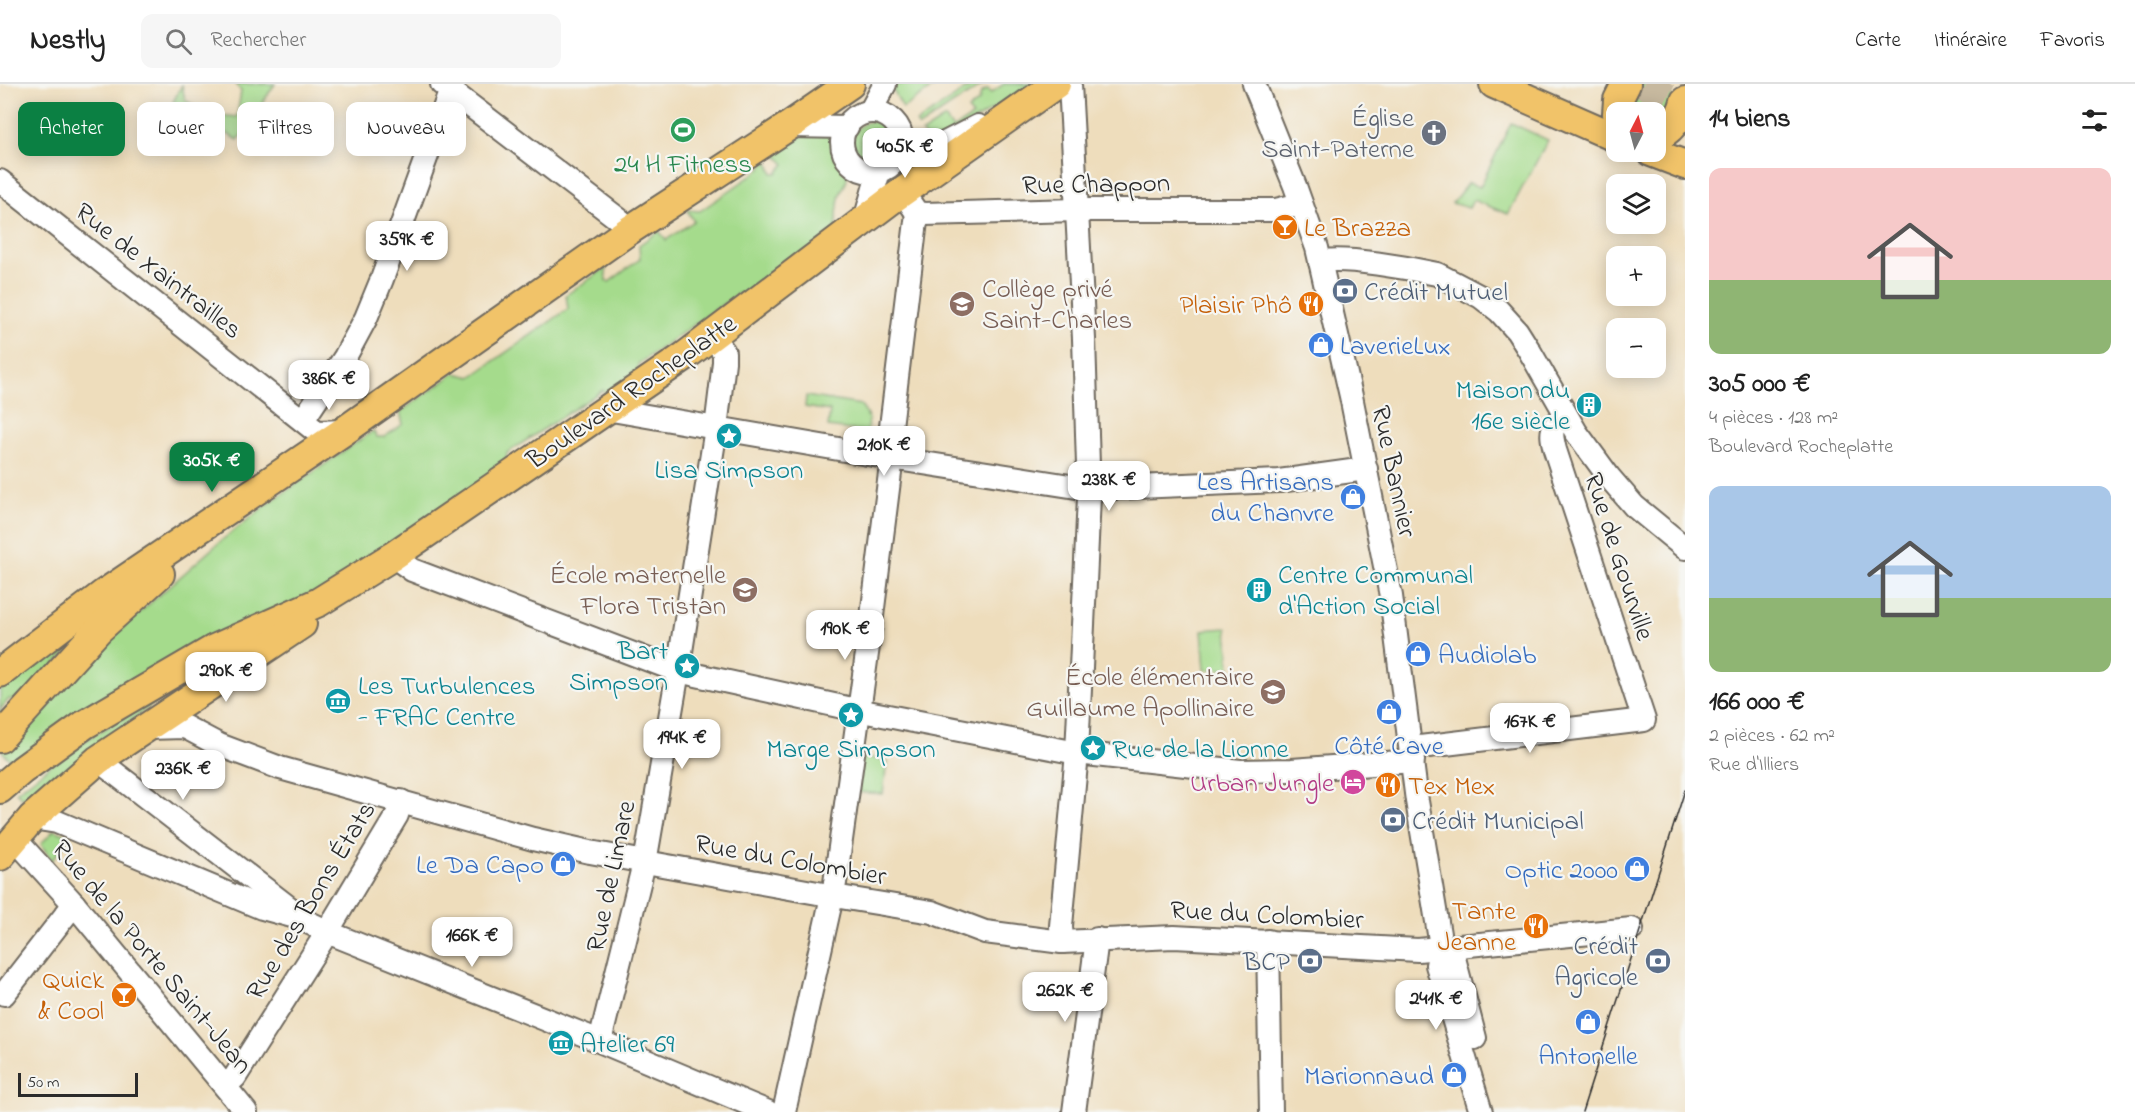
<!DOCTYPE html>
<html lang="fr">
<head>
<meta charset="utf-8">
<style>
  body { margin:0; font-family:"Indie Flower",sans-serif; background:#f6f6f6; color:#222; height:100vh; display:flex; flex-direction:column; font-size:22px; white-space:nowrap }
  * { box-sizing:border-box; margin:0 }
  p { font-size:20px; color:#767676 }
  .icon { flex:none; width:33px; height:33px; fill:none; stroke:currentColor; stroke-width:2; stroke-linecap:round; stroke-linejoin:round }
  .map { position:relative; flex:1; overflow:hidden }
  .panel { display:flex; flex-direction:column; background:#fff; width:450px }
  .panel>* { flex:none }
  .banner { position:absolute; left:18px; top:18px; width:570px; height:54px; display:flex; gap:12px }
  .needle { width:39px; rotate:6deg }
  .controls { position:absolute; left:1606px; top:18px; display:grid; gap:12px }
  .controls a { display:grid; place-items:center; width:60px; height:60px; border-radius:12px; background:#fff; box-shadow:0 3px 15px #0003; font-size:30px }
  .scale { position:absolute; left:18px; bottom:15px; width:120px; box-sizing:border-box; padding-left:6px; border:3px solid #2b2b2b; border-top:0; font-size:16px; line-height:21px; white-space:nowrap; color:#2b2b2b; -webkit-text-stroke:4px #f6f6f2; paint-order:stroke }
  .price { position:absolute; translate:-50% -51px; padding:0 14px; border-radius:12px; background:#fff; color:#222; font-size:20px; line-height:39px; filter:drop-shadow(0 2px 3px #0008) }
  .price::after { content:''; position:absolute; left:50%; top:36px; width:18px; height:14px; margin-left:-9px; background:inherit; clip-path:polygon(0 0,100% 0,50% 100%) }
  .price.selected { background:#0b8043; color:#fff }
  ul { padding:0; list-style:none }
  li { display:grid; align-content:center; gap:12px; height:318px; padding:0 24px }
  li span { display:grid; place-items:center; height:186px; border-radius:12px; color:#555 }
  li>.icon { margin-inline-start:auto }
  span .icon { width:108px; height:108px; fill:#fffc; stroke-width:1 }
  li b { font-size:26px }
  h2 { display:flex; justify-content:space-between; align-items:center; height:72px; padding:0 24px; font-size:26px }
  .chip { padding:0 21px; border-radius:12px; background:#fff; box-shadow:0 3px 15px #0003; font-size:21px; line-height:54px }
  .chip.selected { background:#0b8043; color:#fff }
  header { display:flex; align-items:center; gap:36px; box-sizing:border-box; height:84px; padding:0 30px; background:#fff; border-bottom:2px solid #e0e0e0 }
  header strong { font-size:28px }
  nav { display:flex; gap:33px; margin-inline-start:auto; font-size:21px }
  .search { width:420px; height:54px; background:#f6f6f6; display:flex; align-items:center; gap:15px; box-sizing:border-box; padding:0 21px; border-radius:12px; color:#767676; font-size:22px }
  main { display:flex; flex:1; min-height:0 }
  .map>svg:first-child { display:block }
</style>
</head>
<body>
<header>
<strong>Nestly</strong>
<div class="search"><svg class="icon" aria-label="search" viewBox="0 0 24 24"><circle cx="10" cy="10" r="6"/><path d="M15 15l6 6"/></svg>Rechercher</div>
<nav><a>Carte</a><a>Itinéraire</a><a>Favoris</a></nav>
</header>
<main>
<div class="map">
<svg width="1685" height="1028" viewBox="0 0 1685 1028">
  <rect width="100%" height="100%" fill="#f6f6f2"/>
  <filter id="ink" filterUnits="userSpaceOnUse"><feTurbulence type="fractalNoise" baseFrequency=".0167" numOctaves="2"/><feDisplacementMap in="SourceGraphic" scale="12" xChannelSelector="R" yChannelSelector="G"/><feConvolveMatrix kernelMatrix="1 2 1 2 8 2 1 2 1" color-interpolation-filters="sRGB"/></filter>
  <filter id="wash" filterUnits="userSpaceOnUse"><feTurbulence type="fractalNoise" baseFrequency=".008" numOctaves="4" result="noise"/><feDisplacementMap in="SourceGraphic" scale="24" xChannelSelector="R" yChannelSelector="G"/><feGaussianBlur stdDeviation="1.35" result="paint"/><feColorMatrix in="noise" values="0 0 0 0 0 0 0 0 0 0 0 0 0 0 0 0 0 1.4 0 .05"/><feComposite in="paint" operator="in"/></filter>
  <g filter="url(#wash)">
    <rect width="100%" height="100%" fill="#eeddbc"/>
    <g fill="#a5db8c" stroke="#68835c" stroke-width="1.5">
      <polygon points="235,0 275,0 238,56 173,18 182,1 185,16 207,30 237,33 241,7"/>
      <polygon points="895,0 938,0 903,24 892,4"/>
      <polygon points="974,0 984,0 919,43 916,39"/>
      <polygon points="1004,0 1032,0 933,63 922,49 945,34 953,45 973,32 968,26 979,17 981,9 988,5 991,9"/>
      <path d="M1644,0H1665L1672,11L1669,27L1656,40V28H1630C1630,18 1634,6 1644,0Z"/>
      <circle cx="872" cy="57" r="19"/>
      <polygon points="1511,39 1548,56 1508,130 1473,116 1469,124 1452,119 1468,99 1480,103"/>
      <path d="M808,49L836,50C834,73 846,74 847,91C848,99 844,101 841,108C837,116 837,136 836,146L744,217L739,209L638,280L637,292L608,313L603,306L507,369L505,384L334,500L13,679L2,667L97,566L222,456L269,419L373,347L377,353H384L403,340L400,328L455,289L471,293L568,225L566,211L606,184V196L609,198L640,175L639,161L659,147L666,156L694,137L687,126L700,127L762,84L766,74L773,89H777L785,80L772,67L792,55Z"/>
      <polygon points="806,312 861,321 869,335 867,348 828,343 830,327 805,323"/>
      <polygon points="130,503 23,613 19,611 14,616 9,615 0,626 5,631 0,636 0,602"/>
      <polygon points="1227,544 1230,585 1205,586 1202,546"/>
      <polygon points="193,593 195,593 196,596 154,619 44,705 33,712 21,713 16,708 74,663"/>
      <polygon points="862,673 887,676 883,710 856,708"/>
      <polygon points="54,746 70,752 52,777 41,760"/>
    </g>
  </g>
  <g filter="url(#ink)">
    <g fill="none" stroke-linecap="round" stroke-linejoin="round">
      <polyline stroke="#c7b99f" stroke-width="28" stroke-dasharray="28 14" stroke-linecap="butt" points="1643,0 1685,23"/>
      <g stroke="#6f695e" stroke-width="26">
        <g id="minor">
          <polyline points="442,0 621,137 628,147"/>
          <polyline points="1254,0 1295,102 1317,164 1351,312 1391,512 1417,717 1441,862 1437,881 1481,1028"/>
          <polyline points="870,28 885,0"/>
          <circle cx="872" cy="58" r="30"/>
          <polyline points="789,42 847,43"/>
          <polyline points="899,71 923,70 978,42"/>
          <polyline points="0,97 317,348 344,347"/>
          <polyline points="908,116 917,129 924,130 1078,126 1276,126 1301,120"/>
          <polyline points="865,136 879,87"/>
          <path d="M1320,178C1339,171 1414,185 1437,190L1481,213L1499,227L1517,247L1529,266L1576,348L1609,393L1634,422L1685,464"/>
          <polyline points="606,325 891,374 1089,405 1279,397 1366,385"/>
          <polyline points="303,336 345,273 366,234 382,195 453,0"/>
          <polyline points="393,472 412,486 678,587 852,625 1077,669 1240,687 1292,686 1413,677"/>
          <polyline points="147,644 185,643 219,661 280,684 533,755 590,768 840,813 932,828 985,848 1062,858 1174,853 1418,866 1632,845"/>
          <path d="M1412,664L1644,636L1555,366C1550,346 1551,345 1565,330"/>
          <polyline points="98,676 292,826"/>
          <polyline points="32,734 57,738 262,824 299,834 337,852 592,954 768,1028"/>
          <polyline points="14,754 74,820 246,1028"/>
          <polyline points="1268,857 1271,1028"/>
          <polyline points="1062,858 1061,842 1077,669 1089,413 1084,255 1070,0"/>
          <polyline points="1441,862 1454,874 1475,954"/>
          <polyline points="4,910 74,820"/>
          <polyline points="600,957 647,767 677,593 716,344 724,278 724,268 711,251"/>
          <polyline points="225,1002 235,993 321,858 397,731 401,717"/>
          <polyline points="784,1028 835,799 870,548 891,381 889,359 917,129"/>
          <polyline points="1074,1028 1097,855"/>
        </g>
      </g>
      <g stroke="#6f695e" stroke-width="32">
        <g id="major">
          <polyline points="1494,0 1617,54"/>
          <polyline points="1617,30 1618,16 1626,0"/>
          <path d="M1656,54C1671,46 1681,34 1685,17"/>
          <polyline points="1651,68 1685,81"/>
          <polyline points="0,589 105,509 344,347 628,147 789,42 850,0"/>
          <polyline points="0,654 98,546 160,490"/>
          <polyline points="0,705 22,686 84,641 214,565 319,518 393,472 685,272 891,116 1056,0"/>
          <polyline points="0,772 32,734 98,676 302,540"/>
        </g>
      </g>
      <use href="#minor" stroke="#fff" stroke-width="22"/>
      <use href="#major" stroke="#f1c369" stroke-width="28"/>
      <polyline stroke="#2b2b2b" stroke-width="1.5" points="1582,1028 1685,706"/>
    </g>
  </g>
  <defs>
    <g id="stadium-disc" transform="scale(1.35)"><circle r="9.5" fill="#2e9e5b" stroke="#f6f6f2"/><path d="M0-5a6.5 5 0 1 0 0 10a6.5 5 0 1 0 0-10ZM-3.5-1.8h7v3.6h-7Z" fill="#fff"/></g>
    <g id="church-disc" transform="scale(1.35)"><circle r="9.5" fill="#6b7280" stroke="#f6f6f2"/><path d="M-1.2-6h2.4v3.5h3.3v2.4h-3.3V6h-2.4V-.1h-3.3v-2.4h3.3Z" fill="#fff"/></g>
    <g id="bar-disc" transform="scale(1.35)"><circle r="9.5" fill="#e8710a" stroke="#f6f6f2"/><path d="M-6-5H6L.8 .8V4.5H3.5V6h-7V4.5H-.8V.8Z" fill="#fff"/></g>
    <g id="bank-disc" transform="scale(1.35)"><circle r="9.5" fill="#5c6f8a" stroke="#f6f6f2"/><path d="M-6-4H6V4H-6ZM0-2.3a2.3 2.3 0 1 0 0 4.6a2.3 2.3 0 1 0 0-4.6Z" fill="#fff"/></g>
    <g id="school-disc" transform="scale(1.35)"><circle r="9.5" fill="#8d6e63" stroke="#f6f6f2"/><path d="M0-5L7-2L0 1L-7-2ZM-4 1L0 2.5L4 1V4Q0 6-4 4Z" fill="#fff"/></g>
    <g id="restaurant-disc" transform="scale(1.35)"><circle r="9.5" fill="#e8710a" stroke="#f6f6f2"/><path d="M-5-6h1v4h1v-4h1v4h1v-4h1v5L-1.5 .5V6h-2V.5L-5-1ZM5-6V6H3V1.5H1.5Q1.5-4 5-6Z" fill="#fff"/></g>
    <g id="shop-disc" transform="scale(1.35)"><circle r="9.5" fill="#3f7fe0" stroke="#f6f6f2"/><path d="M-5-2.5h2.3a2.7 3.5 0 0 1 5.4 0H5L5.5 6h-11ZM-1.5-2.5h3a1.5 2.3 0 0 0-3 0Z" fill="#fff"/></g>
    <g id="building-disc" transform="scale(1.35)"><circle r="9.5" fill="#0f9aa8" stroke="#f6f6f2"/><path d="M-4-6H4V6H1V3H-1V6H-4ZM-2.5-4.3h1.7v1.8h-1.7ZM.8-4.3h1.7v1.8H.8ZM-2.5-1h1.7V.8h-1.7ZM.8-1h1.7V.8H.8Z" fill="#fff"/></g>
    <g id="sight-disc" transform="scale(1.35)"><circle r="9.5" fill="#0f9aa8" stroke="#f6f6f2"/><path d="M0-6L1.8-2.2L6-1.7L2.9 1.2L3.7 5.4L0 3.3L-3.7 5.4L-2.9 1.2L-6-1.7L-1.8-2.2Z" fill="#fff"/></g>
    <g id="museum-disc" transform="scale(1.35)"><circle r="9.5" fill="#0f9aa8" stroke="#f6f6f2"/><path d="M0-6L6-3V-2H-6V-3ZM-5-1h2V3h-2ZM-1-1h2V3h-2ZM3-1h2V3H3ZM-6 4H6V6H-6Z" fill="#fff"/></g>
    <g id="hotel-disc" transform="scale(1.35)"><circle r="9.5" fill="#d1479c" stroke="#f6f6f2"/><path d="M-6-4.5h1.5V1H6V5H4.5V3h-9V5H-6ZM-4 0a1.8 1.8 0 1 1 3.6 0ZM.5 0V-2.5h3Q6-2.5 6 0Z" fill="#fff"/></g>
  </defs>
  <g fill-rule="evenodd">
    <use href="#stadium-disc" x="683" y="46"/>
    <use href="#church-disc" x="1434" y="49"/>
    <use href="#bar-disc" x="1285" y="143"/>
    <use href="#bank-disc" x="1345" y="207"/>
    <use href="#school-disc" x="962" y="220"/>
    <use href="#restaurant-disc" x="1311" y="220"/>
    <use href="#shop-disc" x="1321" y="261"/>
    <use href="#building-disc" x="1589" y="321"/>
    <use href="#sight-disc" x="729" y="352"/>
    <use href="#shop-disc" x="1353" y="413"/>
    <use href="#school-disc" x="745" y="506"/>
    <use href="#building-disc" x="1259" y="506"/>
    <use href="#shop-disc" x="1418" y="570"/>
    <use href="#sight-disc" x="687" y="582"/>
    <use href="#school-disc" x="1273" y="608"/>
    <use href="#museum-disc" x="338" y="617"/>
    <use href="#shop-disc" x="1389" y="628"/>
    <use href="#sight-disc" x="851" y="631"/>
    <use href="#sight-disc" x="1093" y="664"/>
    <use href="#hotel-disc" x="1353" y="698"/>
    <use href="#restaurant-disc" x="1388" y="701"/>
    <use href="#bank-disc" x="1393" y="736"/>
    <use href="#shop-disc" x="563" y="780"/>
    <use href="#shop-disc" x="1637" y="785"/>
    <use href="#restaurant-disc" x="1536" y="842"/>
    <use href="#bank-disc" x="1310" y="877"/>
    <use href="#bank-disc" x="1658" y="877"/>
    <use href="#bar-disc" x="124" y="911"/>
    <use href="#shop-disc" x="1588" y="938"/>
    <use href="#museum-disc" x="561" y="959"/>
    <use href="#shop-disc" x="1454" y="991"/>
  </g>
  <g text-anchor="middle" stroke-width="4.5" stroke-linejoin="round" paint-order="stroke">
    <g font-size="27" fill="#5b616d" stroke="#f6f6f2" text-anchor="end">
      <text x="1414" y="42">Église<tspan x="1414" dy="31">Saint-Paterne</tspan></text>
    </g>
    <g font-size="27" fill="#27864d" stroke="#f6f6f2">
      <text x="683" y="88">24 H Fitness</text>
    </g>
    <g font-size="27" fill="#2b2b2b" stroke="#f6f6f2">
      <text transform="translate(1096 99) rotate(-1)" y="9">Rue Chappon</text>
      <text transform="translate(159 186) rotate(38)" y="9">Rue de Xaintrailles</text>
      <text transform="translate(631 307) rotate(-35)" y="9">Boulevard Rocheplatte</text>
      <text transform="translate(1395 387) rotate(78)" y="9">Rue Bannier</text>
      <text transform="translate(1620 472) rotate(72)" y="9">Rue de Gourville</text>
      <text transform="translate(791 775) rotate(10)" y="9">Rue du Colombier</text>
      <text transform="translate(610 792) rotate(-78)" y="9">Rue de Limare</text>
      <text transform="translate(310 816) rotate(-59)" y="9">Rue des Bons États</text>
      <text transform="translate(1267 830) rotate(3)" y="9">Rue du Colombier</text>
      <text transform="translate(153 872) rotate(50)" y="9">Rue de la Porte Saint-Jean</text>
    </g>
    <g font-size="27" fill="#c56008" stroke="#f6f6f2" text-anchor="end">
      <text x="1304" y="152" text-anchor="start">Le Brazza</text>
      <text x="1292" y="229">Plaisir Phô</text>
      <text x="1408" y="710" text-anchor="start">Tex Mex</text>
      <text x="1516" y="835">Tante<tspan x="1516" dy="31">Jeanne</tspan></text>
      <text x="104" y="904">Quick<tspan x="104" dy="31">&amp; Cool</tspan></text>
    </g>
    <g font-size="27" fill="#785e54" stroke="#f6f6f2" text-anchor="end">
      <text x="982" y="213" text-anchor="start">Collège privé<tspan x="982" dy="31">Saint-Charles</tspan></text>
      <text x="726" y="499">École maternelle<tspan x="726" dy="31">Flora Tristan</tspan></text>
      <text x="1254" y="601">École élémentaire<tspan x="1254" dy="31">Guillaume Apollinaire</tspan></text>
    </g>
    <g font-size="27" fill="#4e5e75" stroke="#f6f6f2" text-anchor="start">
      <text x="1364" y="216">Crédit Mutuel</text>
      <text x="1412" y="745">Crédit Municipal</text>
      <text x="1638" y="870" text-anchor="end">Crédit<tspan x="1638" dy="31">Agricole</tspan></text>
      <text x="1290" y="886" text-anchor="end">BCP</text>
    </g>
    <g font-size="27" fill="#366cbe" stroke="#f6f6f2" text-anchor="end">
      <text x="1340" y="270" text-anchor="start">LaverieLux</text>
      <text x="1334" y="406">Les Artisans<tspan x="1334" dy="31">du Chanvre</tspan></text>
      <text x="1438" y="579" text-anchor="start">Audiolab</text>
      <text x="1389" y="670" text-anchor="middle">Côté Cave</text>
      <text x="544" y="789">Le Da Capo</text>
      <text x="1618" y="794">Optic 2000</text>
      <text x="1588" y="980" text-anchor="middle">Antonelle</text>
      <text x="1434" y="1000">Marionnaud</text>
    </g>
    <g font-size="27" fill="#0d838f" stroke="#f6f6f2" text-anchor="start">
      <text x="1570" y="314" text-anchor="end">Maison du<tspan x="1570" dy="31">16e siècle</tspan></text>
      <text x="729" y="394" text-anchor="middle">Lisa Simpson</text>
      <text x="1278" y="499">Centre Communal<tspan x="1278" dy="31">d'Action Social</tspan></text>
      <text x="668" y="575" text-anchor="end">Bart<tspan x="668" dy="31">Simpson</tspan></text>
      <text x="358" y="610">Les Turbulences<tspan x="358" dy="31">- FRAC Centre</tspan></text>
      <text x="851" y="673" text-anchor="middle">Marge Simpson</text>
      <text x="1112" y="673">Rue de la Lionne</text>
      <text x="580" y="968">Atelier 69</text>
    </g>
    <g font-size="27" fill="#b23c85" stroke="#f6f6f2" text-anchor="end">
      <text x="1334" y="707">Urban Jungle</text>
    </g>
  </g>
</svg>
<div class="controls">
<a><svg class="needle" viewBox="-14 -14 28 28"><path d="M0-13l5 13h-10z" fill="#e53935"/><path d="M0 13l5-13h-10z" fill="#767676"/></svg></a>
<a><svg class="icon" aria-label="layers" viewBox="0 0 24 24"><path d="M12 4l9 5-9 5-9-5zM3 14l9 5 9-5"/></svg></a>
<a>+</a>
<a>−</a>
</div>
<div class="scale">50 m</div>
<b class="price" style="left:905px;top:95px">405K €</b>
<b class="price" style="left:407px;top:188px">359K €</b>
<b class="price" style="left:329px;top:327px">386K €</b>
<b class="price" style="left:884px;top:393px">210K €</b>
<b class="price selected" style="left:212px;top:409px">305K €</b>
<b class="price" style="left:1109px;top:428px">238K €</b>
<b class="price" style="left:845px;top:577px">190K €</b>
<b class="price" style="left:226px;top:619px">290K €</b>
<b class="price" style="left:1530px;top:670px">167K €</b>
<b class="price" style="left:682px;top:686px">194K €</b>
<b class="price" style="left:183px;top:717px">236K €</b>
<b class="price" style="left:472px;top:884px">166K €</b>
<b class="price" style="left:1065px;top:939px">262K €</b>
<b class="price" style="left:1436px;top:947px">241K €</b>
<div class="banner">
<a class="chip selected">Acheter</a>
<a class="chip">Louer</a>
<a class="chip">Filtres</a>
<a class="chip">Nouveau</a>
</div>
</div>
<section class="panel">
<h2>14 biens<svg class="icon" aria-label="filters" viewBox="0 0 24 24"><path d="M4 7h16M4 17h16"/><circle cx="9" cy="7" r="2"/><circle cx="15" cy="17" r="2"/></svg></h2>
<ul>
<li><span style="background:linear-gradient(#f6c9c9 60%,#8fb573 0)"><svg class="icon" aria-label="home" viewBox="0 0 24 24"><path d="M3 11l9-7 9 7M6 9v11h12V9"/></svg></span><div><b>305 000 €</b><p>4 pièces · 128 m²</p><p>Boulevard Rocheplatte</p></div></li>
<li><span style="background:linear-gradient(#a9c7e8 60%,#8fb573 0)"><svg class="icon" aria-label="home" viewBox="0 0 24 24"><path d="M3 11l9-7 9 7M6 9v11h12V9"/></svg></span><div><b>166 000 €</b><p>2 pièces · 62 m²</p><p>Rue d'Illiers</p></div></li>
</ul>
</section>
</main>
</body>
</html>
